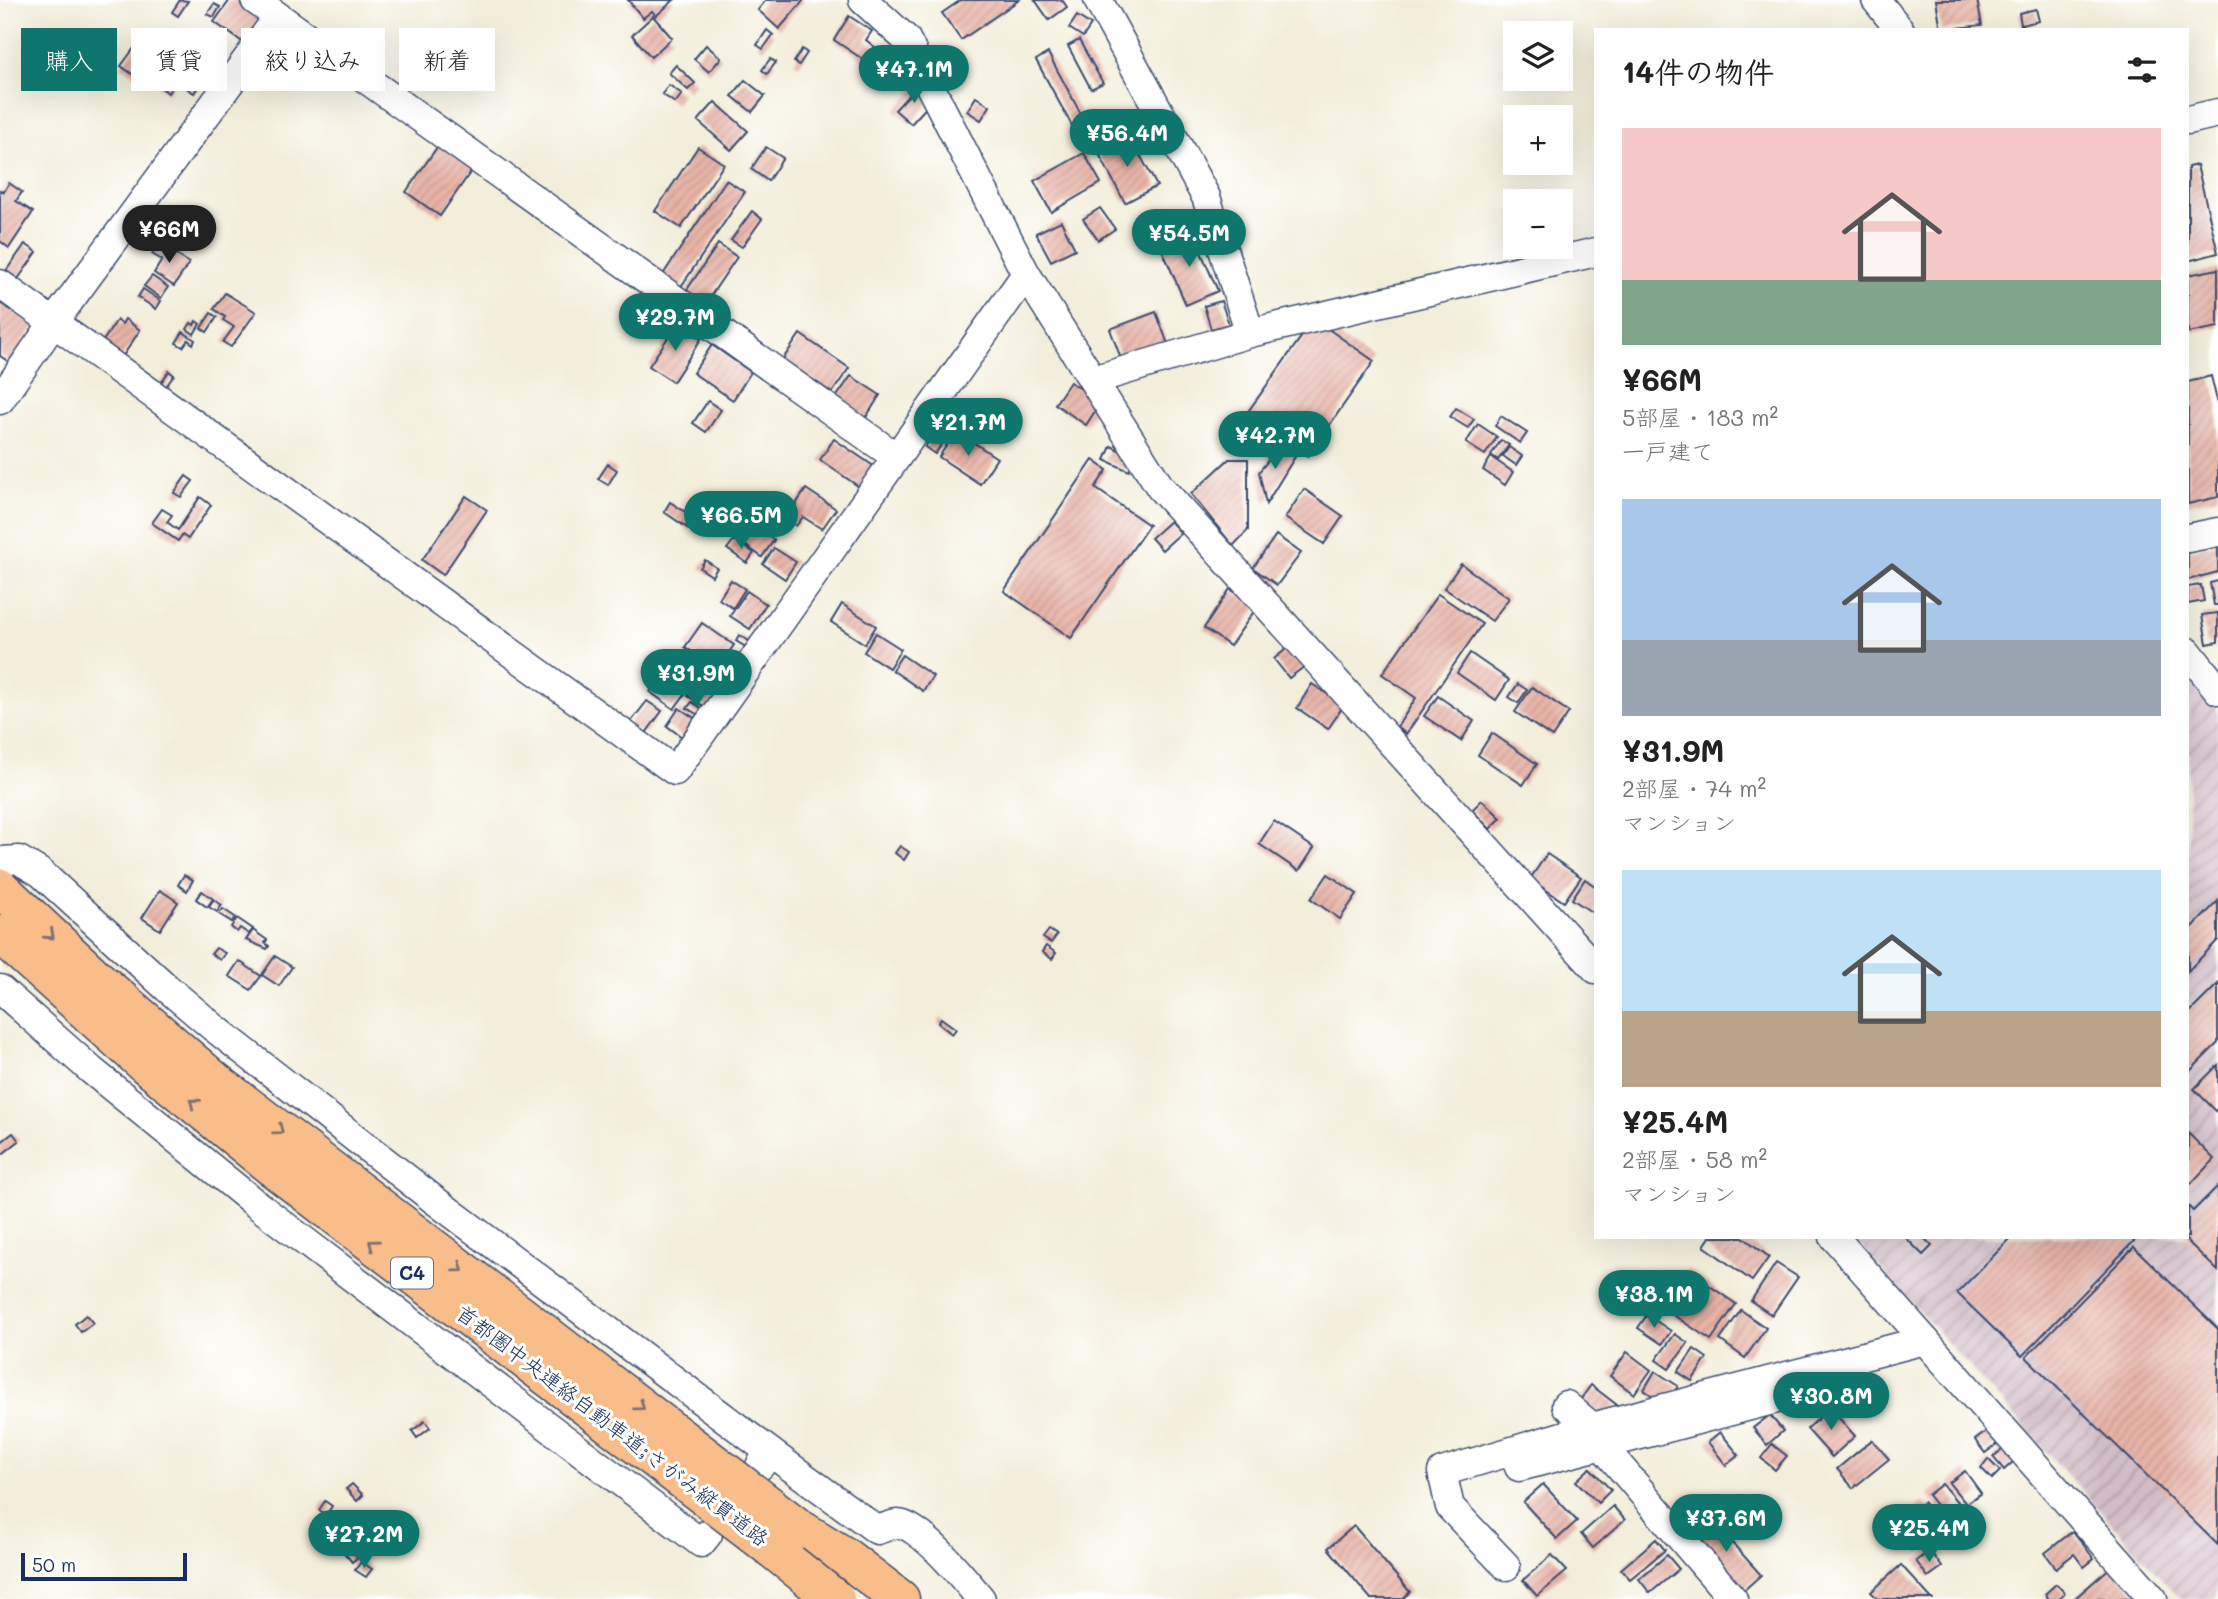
<!DOCTYPE html>
<html lang="ja">
<head>
<meta charset="utf-8">
<style>
  body { margin:0; font-family:Mali,"Klee One",sans-serif; background:#f6f6f6; color:#222; height:100vh; display:flex; flex-direction:column; font-size:26px; white-space:nowrap }
  * { box-sizing:border-box; margin:0 }
  p { font-size:23px; color:#767676 }
  .icon { flex:none; width:38px; height:38px; fill:none; stroke:currentColor; stroke-width:2; stroke-linecap:round; stroke-linejoin:round }
  .map { position:relative; flex:1; overflow:hidden }
  .panel { position:absolute; left:1594px; top:28px; width:595px; height:1211px; display:flex; flex-direction:column; background:#fff; border-radius:0px; box-shadow:0 7px 28px #0002 }
  .panel>* { flex:none }
  .banner { position:absolute; left:21px; top:28px; width:665px; height:63px; display:flex; gap:14px }
  .buttons { position:absolute; left:1503px; top:21px; display:grid; gap:14px }
  .buttons a { display:grid; place-items:center; width:70px; height:70px; border-radius:0px; background:#fff; box-shadow:0 7px 28px #0002; font-size:35px }
  .scale { position:absolute; left:21px; bottom:18px; width:166px; box-sizing:border-box; padding-left:7px; border:4px solid #1b2f5e; border-top:0; font-size:19px; line-height:24px; white-space:nowrap; color:#1b2f5e; -webkit-text-stroke:5px #fff; paint-order:stroke }
  .price { position:absolute; translate:-50% -60px; padding:0 16px; border-radius:24px; background:#0f766e; color:#fff; font-size:23px; line-height:46px; filter:drop-shadow(0 2px 4px #0008) }
  .price::after { content:''; position:absolute; left:50%; top:42px; width:21px; height:16px; margin-left:-10px; background:inherit; clip-path:polygon(0 0,100% 0,50% 100%) }
  .price.current { background:#222; color:#fff }
  ul { padding:0; list-style:none }
  li { display:grid; align-content:center; gap:14px; height:371px; padding:0 28px }
  li span { display:grid; place-items:center; height:217px; border-radius:0px; color:#555 }
  li>.icon { margin-inline-start:auto }
  span .icon { width:126px; height:126px; fill:#fffc; stroke-width:1 }
  li b { font-size:30px }
  h2 { display:flex; justify-content:space-between; align-items:center; height:84px; padding:0 28px; font-size:30px }
  .chip { padding:0 24px; border-radius:0px; background:#fff; box-shadow:0 7px 28px #0002; font-size:24px; line-height:63px }
  .chip.current { background:#0f766e; color:#fff }
  .map>svg:first-child { display:block }
</style>
</head>
<body>
<div class="map">
<svg width="2218" height="1599" viewBox="0 0 2218 1599">
  <defs>
    <pattern id="industrial-furrows" width="10" height="10" patternUnits="userSpaceOnUse" patternTransform="scale(1.75)"><rect width="10" height="10" fill="#d2bdc7"/><path d="M-1 1l2-2M0 10L10 0M9 11l2-2" fill="none" stroke="#aa9aa5"/></pattern>
    <pattern id="building-hatch" width="6" height="6" patternUnits="userSpaceOnUse" patternTransform="scale(1.75)"><rect width="6" height="6" fill="#e8b4a7"/><path d="M-1 1l2-2M0 6l6-6M5 7l2-2" fill="none" stroke="#c69b92"/></pattern>
  </defs>
  <rect width="100%" height="100%" fill="#fff"/>
  <filter id="ink" filterUnits="userSpaceOnUse"><feTurbulence type="fractalNoise" baseFrequency=".0143" numOctaves="2"/><feDisplacementMap in="SourceGraphic" scale="14" xChannelSelector="R" yChannelSelector="G"/><feConvolveMatrix kernelMatrix="1 2 1 2 8 2 1 2 1" color-interpolation-filters="sRGB"/></filter>
  <filter id="wash" filterUnits="userSpaceOnUse"><feTurbulence type="fractalNoise" baseFrequency=".00686" numOctaves="4" result="noise"/><feDisplacementMap in="SourceGraphic" scale="28" xChannelSelector="R" yChannelSelector="G"/><feGaussianBlur stdDeviation="1.57" result="paint"/><feColorMatrix in="noise" values="0 0 0 0 0 0 0 0 0 0 0 0 0 0 0 0 0 1.4 0 .05"/><feComposite in="paint" operator="in"/></filter>
  <g filter="url(#wash)">
    <rect width="100%" height="100%" fill="#f3eeda"/>
    <polygon fill="url(#industrial-furrows)" points="2188,672 2218,710 2218,1594 2212,1599 2180,1599 1852,1237 2188,1237"/>
    <g id="blocks">
      <g fill="url(#building-hatch)">
        <polygon points="180,0 188,1 178,16 172,12"/>
        <polygon points="230,0 239,0 263,16 244,43 214,22"/>
        <polygon points="628,0 674,0 656,16 652,11 643,18"/>
        <polygon points="766,0 804,0 779,29 758,10"/>
        <polygon points="961,0 1019,0 961,40 942,13"/>
        <polygon points="1035,0 1062,0 1067,7 1049,20"/>
        <polygon points="1936,0 1977,0 1982,25 1941,30"/>
        <polygon points="214,4 220,7 214,17 207,14"/>
        <polygon points="2036,9 2039,21 2021,25 2019,13"/>
        <polygon points="653,16 672,38 651,57 632,35"/>
        <polygon points="849,16 872,31 866,40 876,48 867,62 834,40"/>
        <polygon points="1077,16 1091,25 1083,37 1069,28"/>
        <polygon points="767,30 773,35 763,49 757,45"/>
        <polygon points="291,35 329,60 312,85 274,59"/>
        <polygon points="1079,40 1103,83 1091,89 1068,46"/>
        <polygon points="137,44 158,58 142,81 121,66"/>
        <polygon points="266,44 276,51 266,65 256,59"/>
        <polygon points="706,45 721,58 709,72 694,59"/>
        <polygon points="895,46 919,66 904,84 880,64"/>
        <polygon points="184,48 211,67 194,93 166,74"/>
        <polygon points="802,49 807,53 799,65 794,62"/>
        <polygon points="1048,53 1089,129 1077,135 1036,60"/>
        <polygon points="770,59 776,62 767,74 762,70"/>
        <polygon points="676,65 695,83 688,90 669,73"/>
        <polygon points="165,76 175,83 168,93 158,85"/>
        <polygon points="745,80 765,96 752,112 732,96"/>
        <polygon points="669,85 682,94 675,103 662,94"/>
        <polygon points="918,85 933,100 911,124 895,110"/>
        <polygon points="976,97 990,106 981,120 967,111"/>
        <polygon points="715,102 748,131 731,150 698,121"/>
        <polygon points="1129,135 1157,186 1125,203 1098,152"/>
        <polygon points="440,143 474,167 440,216 406,192"/>
        <polygon points="698,147 724,164 681,228 655,211"/>
        <polygon points="766,147 783,158 768,181 751,169"/>
        <polygon points="1084,153 1101,183 1051,212 1034,181"/>
        <polygon points="2197,165 2218,253 2188,261 2188,167"/>
        <polygon points="726,180 745,192 680,288 662,276"/>
        <polygon points="9,183 22,192 16,201 33,212 9,248 0,241 0,190 4,192"/>
        <polygon points="1100,208 1115,229 1098,240 1083,219"/>
        <polygon points="752,211 762,219 742,247 731,240"/>
        <polygon points="1061,221 1075,249 1051,261 1036,233"/>
        <polygon points="1193,234 1218,291 1186,305 1161,247"/>
        <polygon points="160,243 189,263 174,286 154,273 162,260 152,254"/>
        <polygon points="25,244 37,252 18,279 6,271"/>
        <polygon points="718,244 737,257 705,304 686,291"/>
        <polygon points="2218,269 2218,327 2188,333 2188,275"/>
        <polygon points="152,276 168,287 161,298 144,286"/>
        <polygon points="143,289 161,301 156,309 138,297"/>
        <polygon points="225,293 256,312 231,347 223,342 234,327 223,320 225,317 214,309"/>
        <polygon points="1221,301 1229,324 1211,329 1204,306"/>
        <polygon points="0,303 35,325 11,363 0,356"/>
        <polygon points="1156,312 1169,347 1123,364 1110,329"/>
        <polygon points="211,313 217,317 207,332 201,328"/>
        <polygon points="125,319 140,330 121,359 101,344 117,320 122,324"/>
        <polygon points="1314,319 1374,361 1308,456 1247,413"/>
        <polygon points="196,321 200,324 194,334 187,329 191,323 194,325"/>
        <polygon points="677,324 701,339 673,382 649,366"/>
        <polygon points="183,332 195,340 193,344 188,340 183,347 176,343"/>
        <polygon points="800,334 849,368 832,393 783,359"/>
        <polygon points="712,345 751,372 733,400 693,373"/>
        <polygon points="169,371 174,375 165,388 160,384"/>
        <polygon points="851,376 880,395 865,419 835,399"/>
        <polygon points="2211,376 2218,405 2218,497 2188,504 2188,382"/>
        <polygon points="1070,382 1101,402 1086,425 1055,404"/>
        <polygon points="708,401 721,410 706,432 693,423"/>
        <polygon points="1456,408 1474,419 1468,428 1450,417"/>
        <polygon points="1501,416 1527,433 1520,443 1495,426"/>
        <polygon points="1478,424 1497,437 1485,455 1466,443"/>
        <polygon points="956,431 997,458 980,484 939,457"/>
        <polygon points="933,435 943,442 935,454 925,447"/>
        <polygon points="834,439 875,467 861,488 820,460"/>
        <polygon points="1501,440 1509,445 1498,460 1491,455"/>
        <polygon points="1280,445 1296,455 1266,504 1259,472"/>
        <polygon points="1111,446 1135,458 1129,471 1105,460"/>
        <polygon points="1509,447 1522,456 1516,465 1503,456"/>
        <polygon points="1491,457 1513,472 1505,485 1483,470"/>
        <polygon points="1229,459 1248,459 1248,530 1233,546 1191,494"/>
        <polygon points="1093,460 1107,470 1095,488 1149,525 1071,638 1004,591"/>
        <polygon points="608,464 617,470 608,485 598,479"/>
        <polygon points="186,476 193,481 181,497 174,493"/>
        <polygon points="806,489 836,509 822,529 803,517 796,526 786,519"/>
        <polygon points="1304,489 1343,516 1324,544 1285,518"/>
        <polygon points="466,496 487,510 443,575 422,560"/>
        <polygon points="200,497 211,505 188,539 182,535 178,541 152,523 162,509 172,515 167,522 178,530"/>
        <polygon points="670,502 696,519 689,529 664,512"/>
        <polygon points="747,521 774,540 762,557 735,538"/>
        <polygon points="1170,521 1181,533 1162,550 1151,538"/>
        <polygon points="1276,535 1301,553 1277,585 1253,568"/>
        <polygon points="734,540 754,553 747,563 727,549"/>
        <polygon points="2218,543 2218,572 2188,580 2188,550"/>
        <polygon points="774,548 796,562 785,579 763,564"/>
        <polygon points="705,560 717,568 712,576 700,568"/>
        <polygon points="1461,564 1509,598 1492,621 1444,588"/>
        <polygon points="731,580 745,589 733,608 719,599"/>
        <polygon points="2218,581 2218,605 2214,605 2210,583"/>
        <polygon points="2201,585 2204,601 2188,604 2188,587"/>
        <polygon points="1230,589 1257,607 1230,646 1204,628"/>
        <polygon points="747,591 766,604 750,629 730,616"/>
        <polygon points="1438,594 1482,624 1406,734 1397,727 1416,698 1382,674"/>
        <polygon points="842,604 876,626 865,644 831,622"/>
        <polygon points="2218,613 2218,642 2207,644 2202,615"/>
        <polygon points="702,623 734,645 717,669 685,647"/>
        <polygon points="876,633 901,649 889,668 864,652"/>
        <polygon points="739,635 754,644 751,650 736,641"/>
        <polygon points="1294,643 1309,663 1289,678 1274,659"/>
        <polygon points="1470,653 1509,680 1496,700 1457,673"/>
        <polygon points="902,655 933,676 923,691 892,670"/>
        <polygon points="676,656 699,672 687,689 664,674"/>
        <polygon points="721,667 734,676 728,685 715,676"/>
        <polygon points="702,676 721,689 708,709 688,696"/>
        <polygon points="661,677 685,694 674,709 650,692"/>
        <polygon points="1312,684 1344,705 1328,729 1297,708"/>
        <polygon points="1518,684 1527,690 1518,703 1509,697"/>
        <polygon points="1532,687 1569,712 1552,737 1515,712"/>
        <polygon points="1438,696 1474,721 1461,741 1424,716"/>
        <polygon points="647,701 662,711 646,733 627,727"/>
        <polygon points="692,702 704,710 700,716 687,708"/>
        <polygon points="679,708 699,721 686,740 667,726"/>
        <polygon points="1492,733 1537,764 1523,785 1478,755"/>
        <polygon points="1482,800 1501,818 1490,829 1472,810"/>
        <polygon points="1274,821 1314,848 1299,871 1259,844"/>
        <polygon points="900,846 909,852 904,860 895,853"/>
        <polygon points="1547,854 1581,877 1564,902 1530,879"/>
        <polygon points="1328,874 1357,894 1340,919 1311,899"/>
        <polygon points="184,875 193,880 187,891 178,885"/>
        <polygon points="1585,879 1596,887 1596,915 1572,899"/>
        <polygon points="160,890 178,902 160,930 142,918"/>
        <polygon points="202,891 213,899 207,907 196,899"/>
        <polygon points="214,900 222,905 217,912 209,907"/>
        <polygon points="2218,901 2218,940 2188,971 2188,932"/>
        <polygon points="223,909 235,917 232,922 219,914"/>
        <polygon points="237,918 253,929 249,934 240,928 237,932 231,927"/>
        <polygon points="253,930 267,940 265,943 269,946 267,949 246,940"/>
        <polygon points="1049,930 1057,935 1051,943 1043,938"/>
        <polygon points="1046,946 1056,953 1052,959 1042,952"/>
        <polygon points="216,948 225,953 220,960 211,954"/>
        <polygon points="275,956 292,967 279,986 262,975"/>
        <polygon points="239,961 261,976 251,990 229,976"/>
        <polygon points="2218,984 2218,1043 2188,1073 2188,1014"/>
        <polygon points="941,1018 956,1029 952,1034 938,1023"/>
        <polygon points="2218,1065 2218,1113 2194,1089"/>
        <polygon points="13,1133 19,1141 0,1156 0,1143"/>
        <polygon points="2188,1133 2214,1159 2188,1187"/>
        <polygon points="2218,1186 2218,1271 2183,1237 2188,1237 2188,1206 2193,1211"/>
        <polygon points="1710,1237 1743,1237 1769,1257 1752,1281 1704,1246"/>
        <polygon points="1908,1237 1923,1237 1932,1246 1923,1255 1907,1239"/>
        <polygon points="2012,1237 2138,1237 2022,1356 1957,1293"/>
        <polygon points="2134,1247 2218,1329 2218,1545 2026,1357"/>
        <polygon points="1776,1263 1798,1277 1772,1315 1751,1301"/>
        <polygon points="1687,1270 1736,1304 1711,1340 1661,1307"/>
        <polygon points="1741,1310 1766,1328 1745,1358 1720,1340"/>
        <polygon points="86,1315 93,1323 81,1332 75,1324"/>
        <polygon points="1647,1315 1671,1331 1662,1344 1638,1328"/>
        <polygon points="1675,1334 1688,1343 1669,1369 1656,1360"/>
        <polygon points="1694,1349 1707,1358 1692,1381 1678,1372"/>
        <polygon points="1627,1352 1651,1370 1634,1394 1610,1376"/>
        <polygon points="1655,1371 1678,1386 1666,1405 1644,1390"/>
        <polygon points="1591,1385 1617,1405 1604,1423 1578,1403"/>
        <polygon points="1830,1408 1855,1436 1832,1457 1807,1429"/>
        <polygon points="1770,1415 1783,1431 1767,1445 1753,1428"/>
        <polygon points="425,1421 430,1428 417,1438 412,1431"/>
        <polygon points="1987,1431 1997,1444 1985,1453 1975,1440"/>
        <polygon points="1720,1432 1739,1455 1726,1465 1708,1442"/>
        <polygon points="1872,1440 1889,1459 1853,1488 1837,1469"/>
        <polygon points="1772,1444 1787,1456 1775,1470 1761,1458"/>
        <polygon points="2003,1449 2014,1461 2004,1470 1993,1457"/>
        <polygon points="1988,1459 2000,1471 1992,1479 1981,1468"/>
        <polygon points="1590,1468 1611,1490 1598,1503 1576,1481"/>
        <polygon points="1965,1471 1981,1493 1966,1504 1949,1483"/>
        <polygon points="352,1484 363,1495 357,1501 346,1489"/>
        <polygon points="1543,1484 1577,1521 1557,1539 1523,1502"/>
        <polygon points="1942,1484 1958,1503 1944,1515 1928,1495"/>
        <polygon points="325,1501 332,1506 326,1515 319,1510"/>
        <polygon points="1923,1502 1941,1523 1928,1534 1910,1512"/>
        <polygon points="1613,1506 1625,1520 1593,1548 1581,1534"/>
        <polygon points="1900,1515 1922,1541 1911,1550 1888,1524"/>
        <polygon points="1708,1516 1761,1575 1743,1591 1690,1532"/>
        <polygon points="1354,1526 1410,1592 1402,1599 1371,1599 1328,1548"/>
        <polygon points="2073,1531 2094,1559 2084,1567 2074,1554 2056,1568 2045,1553"/>
        <polygon points="1656,1539 1665,1550 1630,1579 1621,1569"/>
        <polygon points="347,1544 358,1557 352,1562 341,1549"/>
        <polygon points="1930,1551 1942,1567 1928,1577 1916,1561"/>
        <polygon points="1552,1555 1567,1571 1537,1596 1523,1580"/>
        <polygon points="1667,1555 1679,1569 1650,1593 1639,1579"/>
        <polygon points="361,1562 372,1569 366,1577 355,1570"/>
        <polygon points="1901,1565 1932,1599 1878,1599 1871,1592"/>
        <polygon points="2112,1566 2138,1595 2134,1599 2074,1599"/>
        <polygon points="2056,1584 2065,1593 2058,1599 2049,1599 2045,1594"/>
      </g>
    </g>
  </g>
  <g filter="url(#ink)">
    <use href="#blocks" fill-opacity="0" stroke="#3b4c71" stroke-width="2"/>
    <g fill="none" stroke-linecap="round" stroke-linejoin="round">
      <g stroke="#3b4c71" stroke-width="31">
        <g id="minor">
          <polyline points="255,0 896,457"/>
          <polyline points="863,0 906,39 1026,274 1160,487 1596,969"/>
          <polyline points="1098,0 1206,197 1250,333"/>
          <polyline points="1876,0 1900,30"/>
          <polyline points="2188,120 2218,113"/>
          <polyline points="0,284 675,771 1026,274"/>
          <polyline points="1093,380 1250,333 1596,252"/>
          <polyline points="0,400 54,322 278,17"/>
          <polyline points="2188,538 2218,532"/>
          <polyline points="2188,652 2218,690"/>
          <polyline points="0,861 19,860 41,873 167,988 213,1027 433,1199 770,1452 760,1466"/>
          <polyline points="0,989 91,1070 256,1204 701,1543 708,1534"/>
          <polyline points="1834,1237 2153,1599"/>
          <polyline points="1566,1405 1592,1427 1609,1454 1733,1599"/>
          <path d="M770,1452L877,1530C884,1528 892,1524 898,1524C920,1524 967,1582 981,1599"/>
          <polyline points="1519,1467 1845,1381"/>
          <polyline points="1506,1566 1450,1507 1442,1472 1592,1427 1925,1340"/>
        </g>
      </g>
      <g stroke="#3b4c71" stroke-width="41">
        <polyline id="highway" points="800,1529 844,1556 900,1599"/>
      </g>
      <use href="#minor" stroke="#fff" stroke-width="28"/>
      <use href="#highway" stroke="#f8bd89" stroke-width="38"/>
      <g stroke="#3b4c71" stroke-width="41" stroke-linecap="butt">
        <g id="highway-bridge">
          <polyline points="0,888 96,978 215,1081 800,1529"/>
          <polyline points="0,934 145,1064 272,1167 751,1532 835,1599"/>
        </g>
      </g>
      <use href="#highway-bridge" stroke="#f8bd89" stroke-width="38"/>
    </g>
    <defs><path id="oneway-chevron" d="M-2-3.5L2.5 0L-2 3.5" fill="none" stroke-width="1.6" stroke-linecap="round" stroke-linejoin="round" transform="scale(1.75)"/></defs>
    <g stroke="#7e6f71">
      <use href="#oneway-chevron" transform="translate(50 935) rotate(43)"/>
      <use href="#oneway-chevron" transform="translate(194 1103) rotate(-141)"/>
      <use href="#oneway-chevron" transform="translate(279 1130) rotate(37)"/>
      <use href="#oneway-chevron" transform="translate(373 1244) rotate(-143)"/>
      <use href="#oneway-chevron" transform="translate(459 1268) rotate(37)"/>
      <use href="#oneway-chevron" transform="translate(640 1406) rotate(37)"/>
    </g>
  </g>
  <g text-anchor="middle" stroke-width="6" stroke-linejoin="round" paint-order="stroke">
    <rect fill="#fff" stroke="#5f6d8e" stroke-width="2" x="391" y="1257.5" width="42" height="31" rx="5"/>
    <g font-size="19" font-weight="bold" fill="#1b2f5e">
      <text x="412" y="1280">C4</text>
    </g>
    <g font-size="21" fill="#1b2f5e" stroke="#fff">
      <text transform="translate(612 1426) rotate(37)" y="7">首都圏中央連絡自動車道;さがみ縦貫道路</text>
    </g>
  </g>
</svg>
<div class="buttons">
<a><svg class="icon" aria-label="layers" viewBox="0 0 24 24"><path d="M12 4l9 5-9 5-9-5zM3 14l9 5 9-5"/></svg></a>
<a>+</a>
<a>−</a>
</div>
<div class="scale">50 m</div>
<b class="price" style="left:914px;top:105px">¥47.1M</b>
<b class="price" style="left:1127px;top:169px">¥56.4M</b>
<b class="price current" style="left:169px;top:265px">¥66M</b>
<b class="price" style="left:1189px;top:269px">¥54.5M</b>
<b class="price" style="left:675px;top:353px">¥29.7M</b>
<b class="price" style="left:968px;top:458px">¥21.7M</b>
<b class="price" style="left:1275px;top:471px">¥42.7M</b>
<b class="price" style="left:741px;top:551px">¥66.5M</b>
<b class="price" style="left:696px;top:709px">¥31.9M</b>
<b class="price" style="left:1654px;top:1330px">¥38.1M</b>
<b class="price" style="left:1831px;top:1432px">¥30.8M</b>
<b class="price" style="left:1726px;top:1554px">¥37.6M</b>
<b class="price" style="left:1929px;top:1564px">¥25.4M</b>
<b class="price" style="left:364px;top:1570px">¥27.2M</b>
<div class="banner">
<a class="chip current">購入</a>
<a class="chip">賃貸</a>
<a class="chip">絞り込み</a>
<a class="chip">新着</a>
</div>
<section class="panel">
<h2>14件の物件<svg class="icon" aria-label="filters" viewBox="0 0 24 24"><path d="M4 7h16M4 17h16"/><circle cx="9" cy="7" r="2"/><circle cx="15" cy="17" r="2"/></svg></h2>
<ul>
<li><span style="background:linear-gradient(#f6c9c9 70%,#7fa58c 0)"><svg class="icon" aria-label="home" viewBox="0 0 24 24"><path d="M3 11l9-7 9 7M6 9v11h12V9"/></svg></span><div><b>¥66M</b><p>5部屋 · 183 m²</p><p>一戸建て</p></div></li>
<li><span style="background:linear-gradient(#a9c7e8 65%,#9aa5b1 0)"><svg class="icon" aria-label="home" viewBox="0 0 24 24"><path d="M3 11l9-7 9 7M6 9v11h12V9"/></svg></span><div><b>¥31.9M</b><p>2部屋 · 74 m²</p><p>マンション</p></div></li>
<li><span style="background:linear-gradient(#bfe0f5 65%,#b9a48a 0)"><svg class="icon" aria-label="home" viewBox="0 0 24 24"><path d="M3 11l9-7 9 7M6 9v11h12V9"/></svg></span><div><b>¥25.4M</b><p>2部屋 · 58 m²</p><p>マンション</p></div></li>
</ul>
</section>
</div>
</body>
</html>
